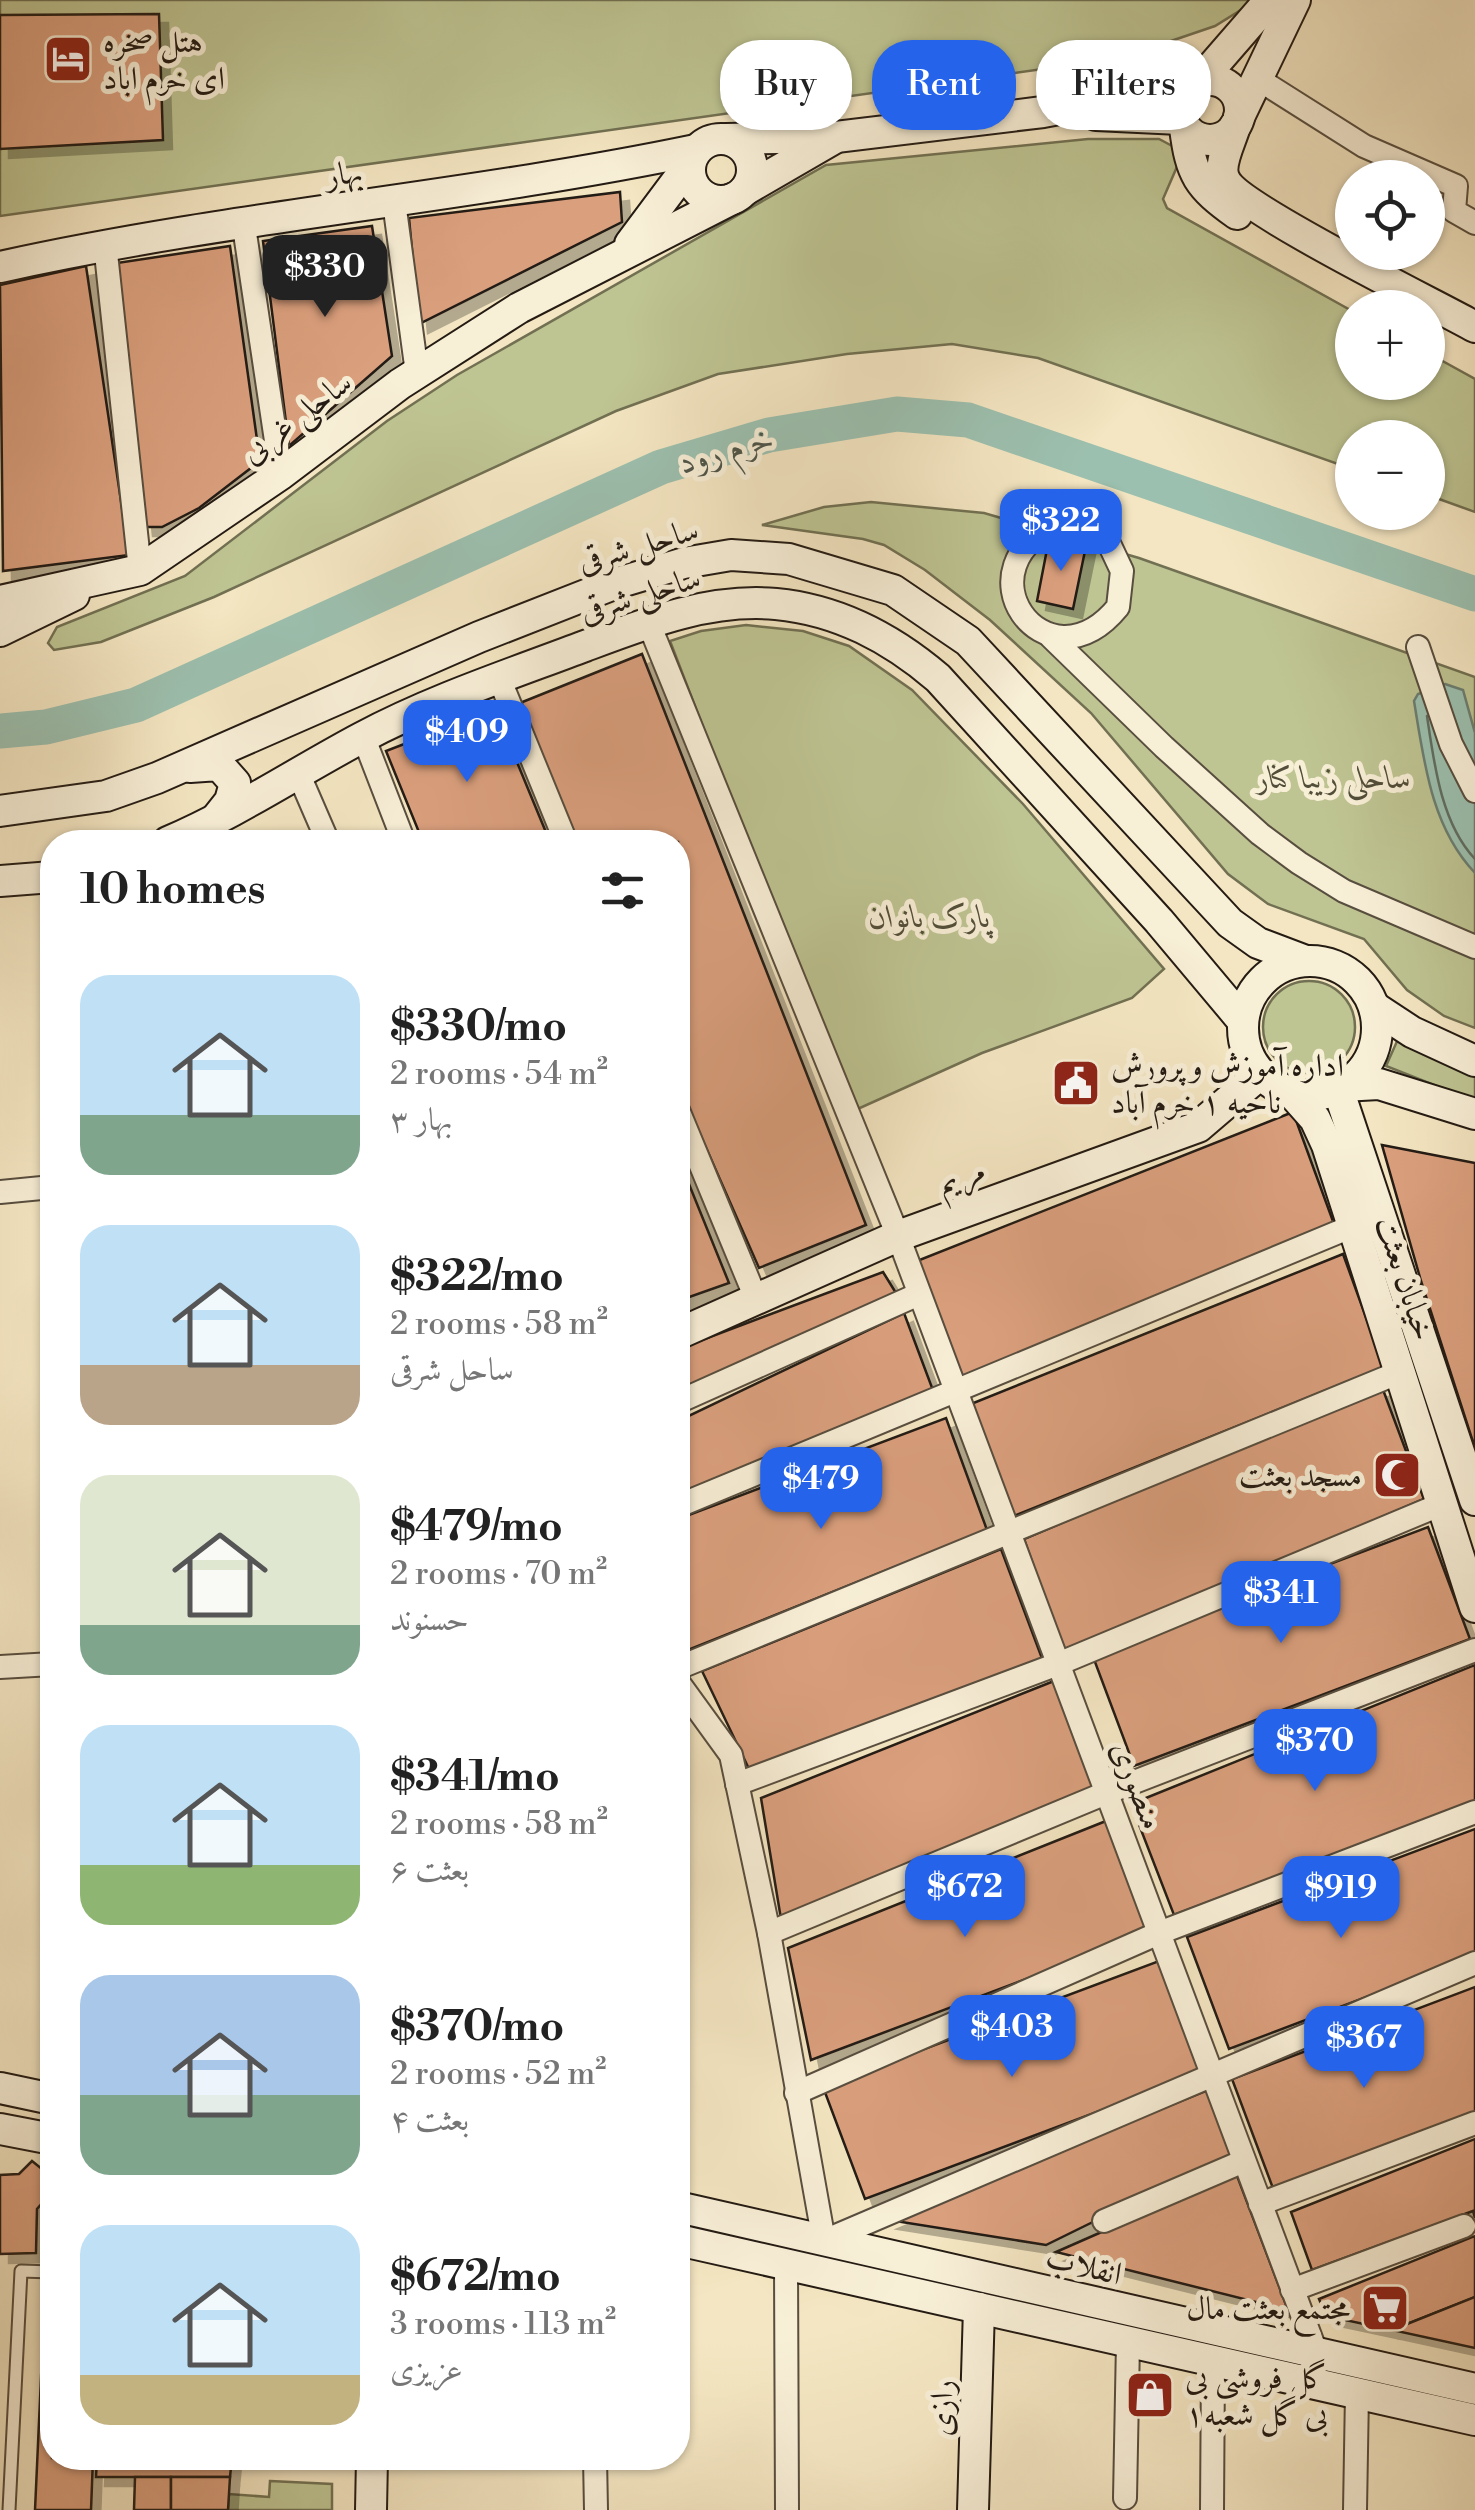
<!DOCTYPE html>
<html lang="en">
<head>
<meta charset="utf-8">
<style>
  body { margin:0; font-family:"Libre Bodoni",Amiri,serif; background:#f6f6f6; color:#222; height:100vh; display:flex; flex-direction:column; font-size:38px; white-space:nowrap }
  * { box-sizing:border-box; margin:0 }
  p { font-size:32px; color:#767676 }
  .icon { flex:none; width:55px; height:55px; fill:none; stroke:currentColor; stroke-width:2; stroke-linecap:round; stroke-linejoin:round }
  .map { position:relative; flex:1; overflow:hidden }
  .sheet { position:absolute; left:40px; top:830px; width:650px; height:1640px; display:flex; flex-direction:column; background:#fff; border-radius:40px; box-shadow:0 2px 8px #0004 }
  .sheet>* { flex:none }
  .banner { position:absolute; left:720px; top:40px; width:605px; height:90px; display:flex; gap:20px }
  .buttons { position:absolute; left:1335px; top:160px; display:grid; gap:20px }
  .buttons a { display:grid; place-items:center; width:110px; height:110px; border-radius:50%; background:#fff; box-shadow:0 2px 8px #0004; font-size:50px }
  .price { position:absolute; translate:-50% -85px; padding:0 22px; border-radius:20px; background:#2563eb; color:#fff; font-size:32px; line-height:65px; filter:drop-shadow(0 2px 5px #0008) }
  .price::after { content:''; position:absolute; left:50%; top:60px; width:30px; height:22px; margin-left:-15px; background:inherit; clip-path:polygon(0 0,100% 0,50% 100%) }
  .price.active { background:#222; color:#fff }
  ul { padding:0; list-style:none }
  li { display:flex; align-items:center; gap:30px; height:250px; padding:0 40px }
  li span { display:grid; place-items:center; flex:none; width:280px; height:200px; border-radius:30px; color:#555 }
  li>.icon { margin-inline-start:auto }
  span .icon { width:120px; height:120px; fill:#fffc; stroke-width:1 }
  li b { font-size:42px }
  h2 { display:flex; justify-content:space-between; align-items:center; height:120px; padding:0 40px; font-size:42px }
  .pill { padding:0 35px; border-radius:40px; background:#fff; box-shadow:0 2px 8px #0004; font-size:35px; line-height:90px }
  .pill.active { background:#2563eb; color:#fff }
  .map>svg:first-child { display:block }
</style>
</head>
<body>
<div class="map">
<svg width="1475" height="2510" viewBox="0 0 1475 2510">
  <defs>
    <filter id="shadow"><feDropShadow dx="9" dy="9" stdDeviation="0" flood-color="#0004"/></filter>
  </defs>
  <rect width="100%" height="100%" fill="#f4e6c2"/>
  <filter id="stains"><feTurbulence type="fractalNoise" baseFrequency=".002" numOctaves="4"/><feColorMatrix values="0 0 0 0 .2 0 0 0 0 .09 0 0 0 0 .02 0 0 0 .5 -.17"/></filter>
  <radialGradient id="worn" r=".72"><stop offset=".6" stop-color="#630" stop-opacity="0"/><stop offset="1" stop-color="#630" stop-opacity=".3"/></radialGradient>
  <g fill="#bec492" stroke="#717052" stroke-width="2.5">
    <polygon points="0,0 1257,0 1215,26 1121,58 0,216"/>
    <polygon points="1088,139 1159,139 1176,148 1179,162 1163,199 1167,208 1352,311 1352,382 1428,382 1428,353 1475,379 1475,512 1428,495 1428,438 1352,438 1352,469 1038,358 952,344 847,354 718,374 616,411 214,597 101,642 54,650 48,643 57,627 185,576 387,421 457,375 826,165"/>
    <polygon points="871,502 984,513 1139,558 1475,677 1475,1028 1444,1016 1407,990 1364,939 1268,904 1228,874 1091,713 990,620 925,570 884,545 863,539 762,525 824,507"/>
    <polygon points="746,625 803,631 849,646 912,690 1023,804 1164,969 1132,998 982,1053 851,1112 670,641 701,631"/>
    <circle cx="1309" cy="1027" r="46"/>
    <polygon points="1398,1039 1475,1070 1475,1101 1386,1066"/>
    <polygon points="270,2481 332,2484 332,2510 228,2510 229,2494 269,2497"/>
  </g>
  <path fill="#9cc0af" stroke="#6c7e71" stroke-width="2.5" d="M1445,684L1463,690L1475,733V873C1431,827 1424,761 1414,701L1418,694Z"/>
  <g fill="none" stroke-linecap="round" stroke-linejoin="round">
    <path stroke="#606e61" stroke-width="2.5" d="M1427,716C1434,763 1441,823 1475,859"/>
    <polyline stroke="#9cc0af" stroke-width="35" points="0,731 46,727 136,705 661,467 769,435 897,414 968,420 1475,594"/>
  </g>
  <g fill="#da9f7d" stroke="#241b13" stroke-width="2.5" filter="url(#shadow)">
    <polygon points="159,14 163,140 0,149 0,15"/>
    <polygon points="620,192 622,222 419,324 409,218"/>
    <polygon points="372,226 392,356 289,446 263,241"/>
    <polygon points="230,246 260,461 199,508 162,527 144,527 117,263"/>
    <polygon points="86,266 129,555 3,571 0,285"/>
    <polygon points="1049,539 1086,546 1073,609 1037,601"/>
    <polygon points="642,654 866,1225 759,1268 678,1084 678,842 570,842 510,707"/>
    <polygon points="495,709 550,842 423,842 386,751"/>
    <polygon points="1293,1112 1334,1224 963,1381 917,1261"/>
    <polygon points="1382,1145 1475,1163 1475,1448 1421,1281"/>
    <polygon points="678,1157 729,1283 678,1301"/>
    <polygon points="1343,1254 1384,1367 1014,1516 971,1404"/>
    <polygon points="883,1272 896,1293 678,1396 678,1349"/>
    <polygon points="904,1313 934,1393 678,1497 678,1421"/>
    <polygon points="1382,1387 1424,1499 1064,1653 1024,1539"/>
    <polygon points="946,1418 987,1530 683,1652 678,1650 678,1519"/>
    <polygon points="1428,1527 1470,1639 1134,1766 1092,1654"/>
    <polygon points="1001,1549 1043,1661 750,1771 702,1671"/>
    <polygon points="1475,1665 1475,1802 1174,1915 1131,1804"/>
    <polygon points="1054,1681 1096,1793 781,1919 761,1798"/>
    <polygon points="1106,1821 1148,1933 811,2060 788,1948"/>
    <polygon points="1475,1829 1475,1956 1229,2049 1187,1937"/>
    <polygon points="1159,1961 1201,2073 865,2199 823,2087"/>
    <polygon points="1475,1987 1475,2115 1274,2191 1232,2079"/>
    <polygon points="1208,2090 1233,2153 1046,2245 889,2220"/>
    <polygon points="1475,2139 1475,2218 1473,2211 1312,2270 1291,2212"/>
    <polygon points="32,2161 52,2177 52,2192 37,2209 36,2253 0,2254 0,2175 19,2174"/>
    <polygon points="1236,2173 1288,2310 1056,2252"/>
    <polygon points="1475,2236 1475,2297 1392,2330 1326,2316 1319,2299"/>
    <polygon points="1475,2297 1475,2348 1392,2330"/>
    <polygon points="44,2312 52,2312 52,2458 93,2458 91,2510 35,2510"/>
    <polygon points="97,2458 232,2458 230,2477 96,2477"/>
    <polygon points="135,2477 171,2477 171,2510 134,2510"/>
    <polygon points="171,2477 230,2477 228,2510 171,2510"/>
  </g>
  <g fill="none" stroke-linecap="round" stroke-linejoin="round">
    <g stroke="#584e3f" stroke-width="15">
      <polyline id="lane" points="9,2510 21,2271 52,2272"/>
    </g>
    <g stroke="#584e3f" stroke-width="26">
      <g id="street">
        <polyline points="1258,79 1364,146 1456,186 1454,211 1475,223"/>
        <polyline points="394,202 417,373"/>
        <polyline points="243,220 281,474"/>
        <polyline points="105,244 140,570"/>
        <path d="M1064,521C952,565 1046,695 1118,607L1122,571L1105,535"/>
        <polyline points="649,624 898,1236 1318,2357"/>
        <polyline points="1051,637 1164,747 1260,834 1299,863 1344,891 1475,947"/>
        <polyline points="1418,647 1451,744 1475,791"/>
        <polyline points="499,678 566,842"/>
        <polyline points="363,736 404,842"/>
        <polyline points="299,775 328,842"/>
        <polyline points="678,1110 757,1301"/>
        <polyline points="0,1192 52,1187"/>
        <polyline points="678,1402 919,1294"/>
        <polyline points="678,1506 1353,1226"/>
        <polyline points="0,1667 52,1664"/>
        <polyline points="678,1668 1400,1372"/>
        <polyline points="678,1682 731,1755 769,1933 824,2241 1475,1963"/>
        <polyline points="737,1784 1058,1664 1442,1504"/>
        <polyline points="769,1933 1106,1793 1475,1650"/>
        <polyline points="796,2093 1159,1933 1475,1812"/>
        <polyline points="1260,2204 1475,2123"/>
        <polyline points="1104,2221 1244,2161"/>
        <polyline points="786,2265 787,2510"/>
        <polyline points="1292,2290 1464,2226"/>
        <polyline points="595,2458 596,2510"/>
        <polyline points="1125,2498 1128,2342"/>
        <polyline points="1212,2510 1213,2361"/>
        <polyline points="1355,2510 1357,2393"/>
      </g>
    </g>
    <g stroke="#241b13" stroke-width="34">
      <g id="secondary">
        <circle cx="1210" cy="110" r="30"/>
        <polyline points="1198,83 1270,0"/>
        <polyline points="1096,115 1180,119"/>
        <polyline points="1239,117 1295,0"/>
        <path d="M1235,126C1231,141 1218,164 1224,178C1235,207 1436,305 1475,327"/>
        <path d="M1185,128C1191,175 1198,186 1237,214"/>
        <polyline points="726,139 836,137 1043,112 1194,84"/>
        <circle cx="721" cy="170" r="31"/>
        <polyline points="745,190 833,139"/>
        <polyline points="630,244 689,165"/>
        <path d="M0,267C230,216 465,198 696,150"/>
        <polyline points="0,601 140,570 281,474 400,384 519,308 732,199"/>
        <polyline points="0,631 74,595"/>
        <polyline points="190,767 219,765 235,783 230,801 215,820"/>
        <polyline points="0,811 106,796 157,778 479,637 614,584 684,563 731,555 789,559 893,590 968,641 1230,923 1258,943 1303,960"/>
        <path d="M168,842C236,813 297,772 361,738C432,700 511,674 585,646C646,623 710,598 776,604C839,610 891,638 938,678L1159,921L1242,1020"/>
        <polyline points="0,881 52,877"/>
        <circle cx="1310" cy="1028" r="67"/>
        <polyline points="1374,1007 1412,1032 1475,1061"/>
        <polyline points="1342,1086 1379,1084 1475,1114"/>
        <polyline points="1338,1089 1475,1500"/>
        <polyline points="1292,1093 1315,1119 1327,1145 1475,1607"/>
        <polyline points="678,1334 898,1236 1198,1127 1260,1074"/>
        <polyline points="0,2088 52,2099"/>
        <polyline points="0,2129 52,2139"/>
        <polyline points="678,2207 1475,2389"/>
        <polyline points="678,2240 1475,2420"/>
        <polyline points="371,2510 372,2458"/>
        <polyline points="973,2510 979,2308"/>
      </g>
    </g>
    <use href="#lane" stroke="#f8efd7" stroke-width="11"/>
    <use href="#street" stroke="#f8efd7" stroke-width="22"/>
    <use href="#secondary" stroke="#f8efd7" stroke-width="30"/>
  </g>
  <defs>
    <g id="hotel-square" transform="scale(2.5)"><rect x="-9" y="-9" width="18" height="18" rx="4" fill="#8f2418" stroke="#f8efd7"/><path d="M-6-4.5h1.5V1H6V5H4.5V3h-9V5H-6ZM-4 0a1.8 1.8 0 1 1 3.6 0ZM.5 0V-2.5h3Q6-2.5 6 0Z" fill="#fff"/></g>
    <g id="civic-square" transform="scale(2.5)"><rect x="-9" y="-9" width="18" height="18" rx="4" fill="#8f2418" stroke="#f8efd7"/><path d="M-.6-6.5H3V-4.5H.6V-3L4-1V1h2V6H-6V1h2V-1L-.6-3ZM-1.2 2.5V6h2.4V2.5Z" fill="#fff"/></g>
    <g id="mosque-square" transform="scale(2.5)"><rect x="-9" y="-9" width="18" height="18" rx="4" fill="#8f2418" stroke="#f8efd7"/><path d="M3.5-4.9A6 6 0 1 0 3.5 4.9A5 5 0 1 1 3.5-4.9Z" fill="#fff"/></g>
    <g id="supermarket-square" transform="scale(2.5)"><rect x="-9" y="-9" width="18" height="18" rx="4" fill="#8f2418" stroke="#f8efd7"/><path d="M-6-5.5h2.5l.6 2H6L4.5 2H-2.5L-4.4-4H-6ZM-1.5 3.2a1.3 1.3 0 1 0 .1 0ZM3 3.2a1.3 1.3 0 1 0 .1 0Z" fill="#fff"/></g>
    <g id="shop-square" transform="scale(2.5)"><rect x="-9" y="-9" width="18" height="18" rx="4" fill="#8f2418" stroke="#f8efd7"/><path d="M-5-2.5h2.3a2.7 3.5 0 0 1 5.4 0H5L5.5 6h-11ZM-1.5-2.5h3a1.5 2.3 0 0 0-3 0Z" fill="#fff"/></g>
  </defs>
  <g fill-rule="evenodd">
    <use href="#hotel-square" x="68" y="59"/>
    <use href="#civic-square" x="1076" y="1083"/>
    <use href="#mosque-square" x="1397" y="1475"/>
    <use href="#supermarket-square" x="1385" y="2308"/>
    <use href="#shop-square" x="1150" y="2395"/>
  </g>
  <g text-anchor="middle" stroke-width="10" stroke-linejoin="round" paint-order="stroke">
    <g font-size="32" fill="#241b13" stroke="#f8efd7" text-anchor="start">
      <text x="103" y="52">هتل صخره<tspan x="103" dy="37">ای خرم اباد</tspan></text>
      <text x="1111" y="1076">اداره آموزش و پرورش<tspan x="1111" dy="37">ناحیه ۱ خرم آباد</tspan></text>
      <text x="1362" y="1486" text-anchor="end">مسجد بعثت</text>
      <text x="1350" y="2319" text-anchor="end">مجتمع بعثت مال</text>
      <text x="1185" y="2388">گل فروشی بی<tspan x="1185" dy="37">بی گل شعبه۱</tspan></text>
    </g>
    <g font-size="32" fill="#241b13" stroke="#f8efd7">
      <text transform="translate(344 173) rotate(-7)" y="11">بهار</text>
      <text transform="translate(296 417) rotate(-37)" y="11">ساحلی غربی</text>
      <text transform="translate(638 545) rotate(-16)" y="11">ساحل شرقی</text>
      <text transform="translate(640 594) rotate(-17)" y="11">ساحلی شرقی</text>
      <text transform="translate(961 1176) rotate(-20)" y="11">مریم</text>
      <text transform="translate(1406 1278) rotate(72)" y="11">خیابان بعثت</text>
      <text transform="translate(1138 1785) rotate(69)" y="11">منصوری</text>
      <text transform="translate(1084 2265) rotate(14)" y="11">انقلاب</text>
      <text transform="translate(941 2408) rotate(-88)" y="11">رازی</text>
    </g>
    <g font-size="32" font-style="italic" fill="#524e39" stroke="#f8efd7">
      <text x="1334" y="788">ساحلی زیبا کنار</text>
      <text x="930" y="927">پارک بانوان</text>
    </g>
    <g font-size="35" font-style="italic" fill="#4e554a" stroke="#f8efd7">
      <text transform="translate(726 449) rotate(-16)" y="12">خرم رود</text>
    </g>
  </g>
  <rect width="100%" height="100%" filter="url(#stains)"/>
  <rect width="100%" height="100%" fill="url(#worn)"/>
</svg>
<div class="buttons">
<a><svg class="icon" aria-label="locate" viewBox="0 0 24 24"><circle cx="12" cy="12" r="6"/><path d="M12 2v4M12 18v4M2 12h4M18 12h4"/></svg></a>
<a>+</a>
<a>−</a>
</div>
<b class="price active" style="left:325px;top:320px">$330</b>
<b class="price" style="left:1061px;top:574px">$322</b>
<b class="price" style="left:467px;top:785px">$409</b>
<b class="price" style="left:821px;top:1532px">$479</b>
<b class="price" style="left:1281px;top:1646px">$341</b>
<b class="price" style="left:1315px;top:1794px">$370</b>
<b class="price" style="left:965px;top:1940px">$672</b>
<b class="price" style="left:1341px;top:1941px">$919</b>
<b class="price" style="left:1012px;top:2080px">$403</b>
<b class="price" style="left:1364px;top:2091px">$367</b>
<div class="banner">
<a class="pill">Buy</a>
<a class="pill active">Rent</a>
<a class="pill">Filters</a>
</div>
<section class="sheet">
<h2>10 homes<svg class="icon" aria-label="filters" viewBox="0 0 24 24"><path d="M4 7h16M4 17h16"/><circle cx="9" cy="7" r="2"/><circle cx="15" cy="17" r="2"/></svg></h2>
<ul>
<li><span style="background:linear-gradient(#bfe0f5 70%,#7fa58c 0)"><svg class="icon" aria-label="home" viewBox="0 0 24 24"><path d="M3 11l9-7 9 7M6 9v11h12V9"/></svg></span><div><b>$330/mo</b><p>2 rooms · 54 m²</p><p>بهار ۳</p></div></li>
<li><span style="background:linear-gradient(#bfe0f5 70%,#b9a48a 0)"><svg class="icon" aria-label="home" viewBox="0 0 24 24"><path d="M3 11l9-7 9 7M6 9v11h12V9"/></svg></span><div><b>$322/mo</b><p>2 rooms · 58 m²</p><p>ساحل شرقی</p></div></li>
<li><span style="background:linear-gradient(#dfe7d0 75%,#7fa58c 0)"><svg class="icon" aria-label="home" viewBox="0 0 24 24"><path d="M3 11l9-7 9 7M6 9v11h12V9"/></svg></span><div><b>$479/mo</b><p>2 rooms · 70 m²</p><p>حسنوند</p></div></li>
<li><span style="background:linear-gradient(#bfe0f5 70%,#8fb573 0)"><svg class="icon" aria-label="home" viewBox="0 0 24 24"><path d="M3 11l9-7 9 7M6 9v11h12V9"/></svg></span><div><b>$341/mo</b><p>2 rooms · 58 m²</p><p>بعثت ۶</p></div></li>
<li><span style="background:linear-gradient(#a9c7e8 60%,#7fa58c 0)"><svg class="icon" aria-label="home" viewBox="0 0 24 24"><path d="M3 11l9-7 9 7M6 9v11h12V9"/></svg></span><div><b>$370/mo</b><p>2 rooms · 52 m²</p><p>بعثت ۴</p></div></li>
<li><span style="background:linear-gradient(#bfe0f5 75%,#c2b280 0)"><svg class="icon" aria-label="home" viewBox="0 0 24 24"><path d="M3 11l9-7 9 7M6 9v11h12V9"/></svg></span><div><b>$672/mo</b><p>3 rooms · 113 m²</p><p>عزیزی</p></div></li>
</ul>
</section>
</div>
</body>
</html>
